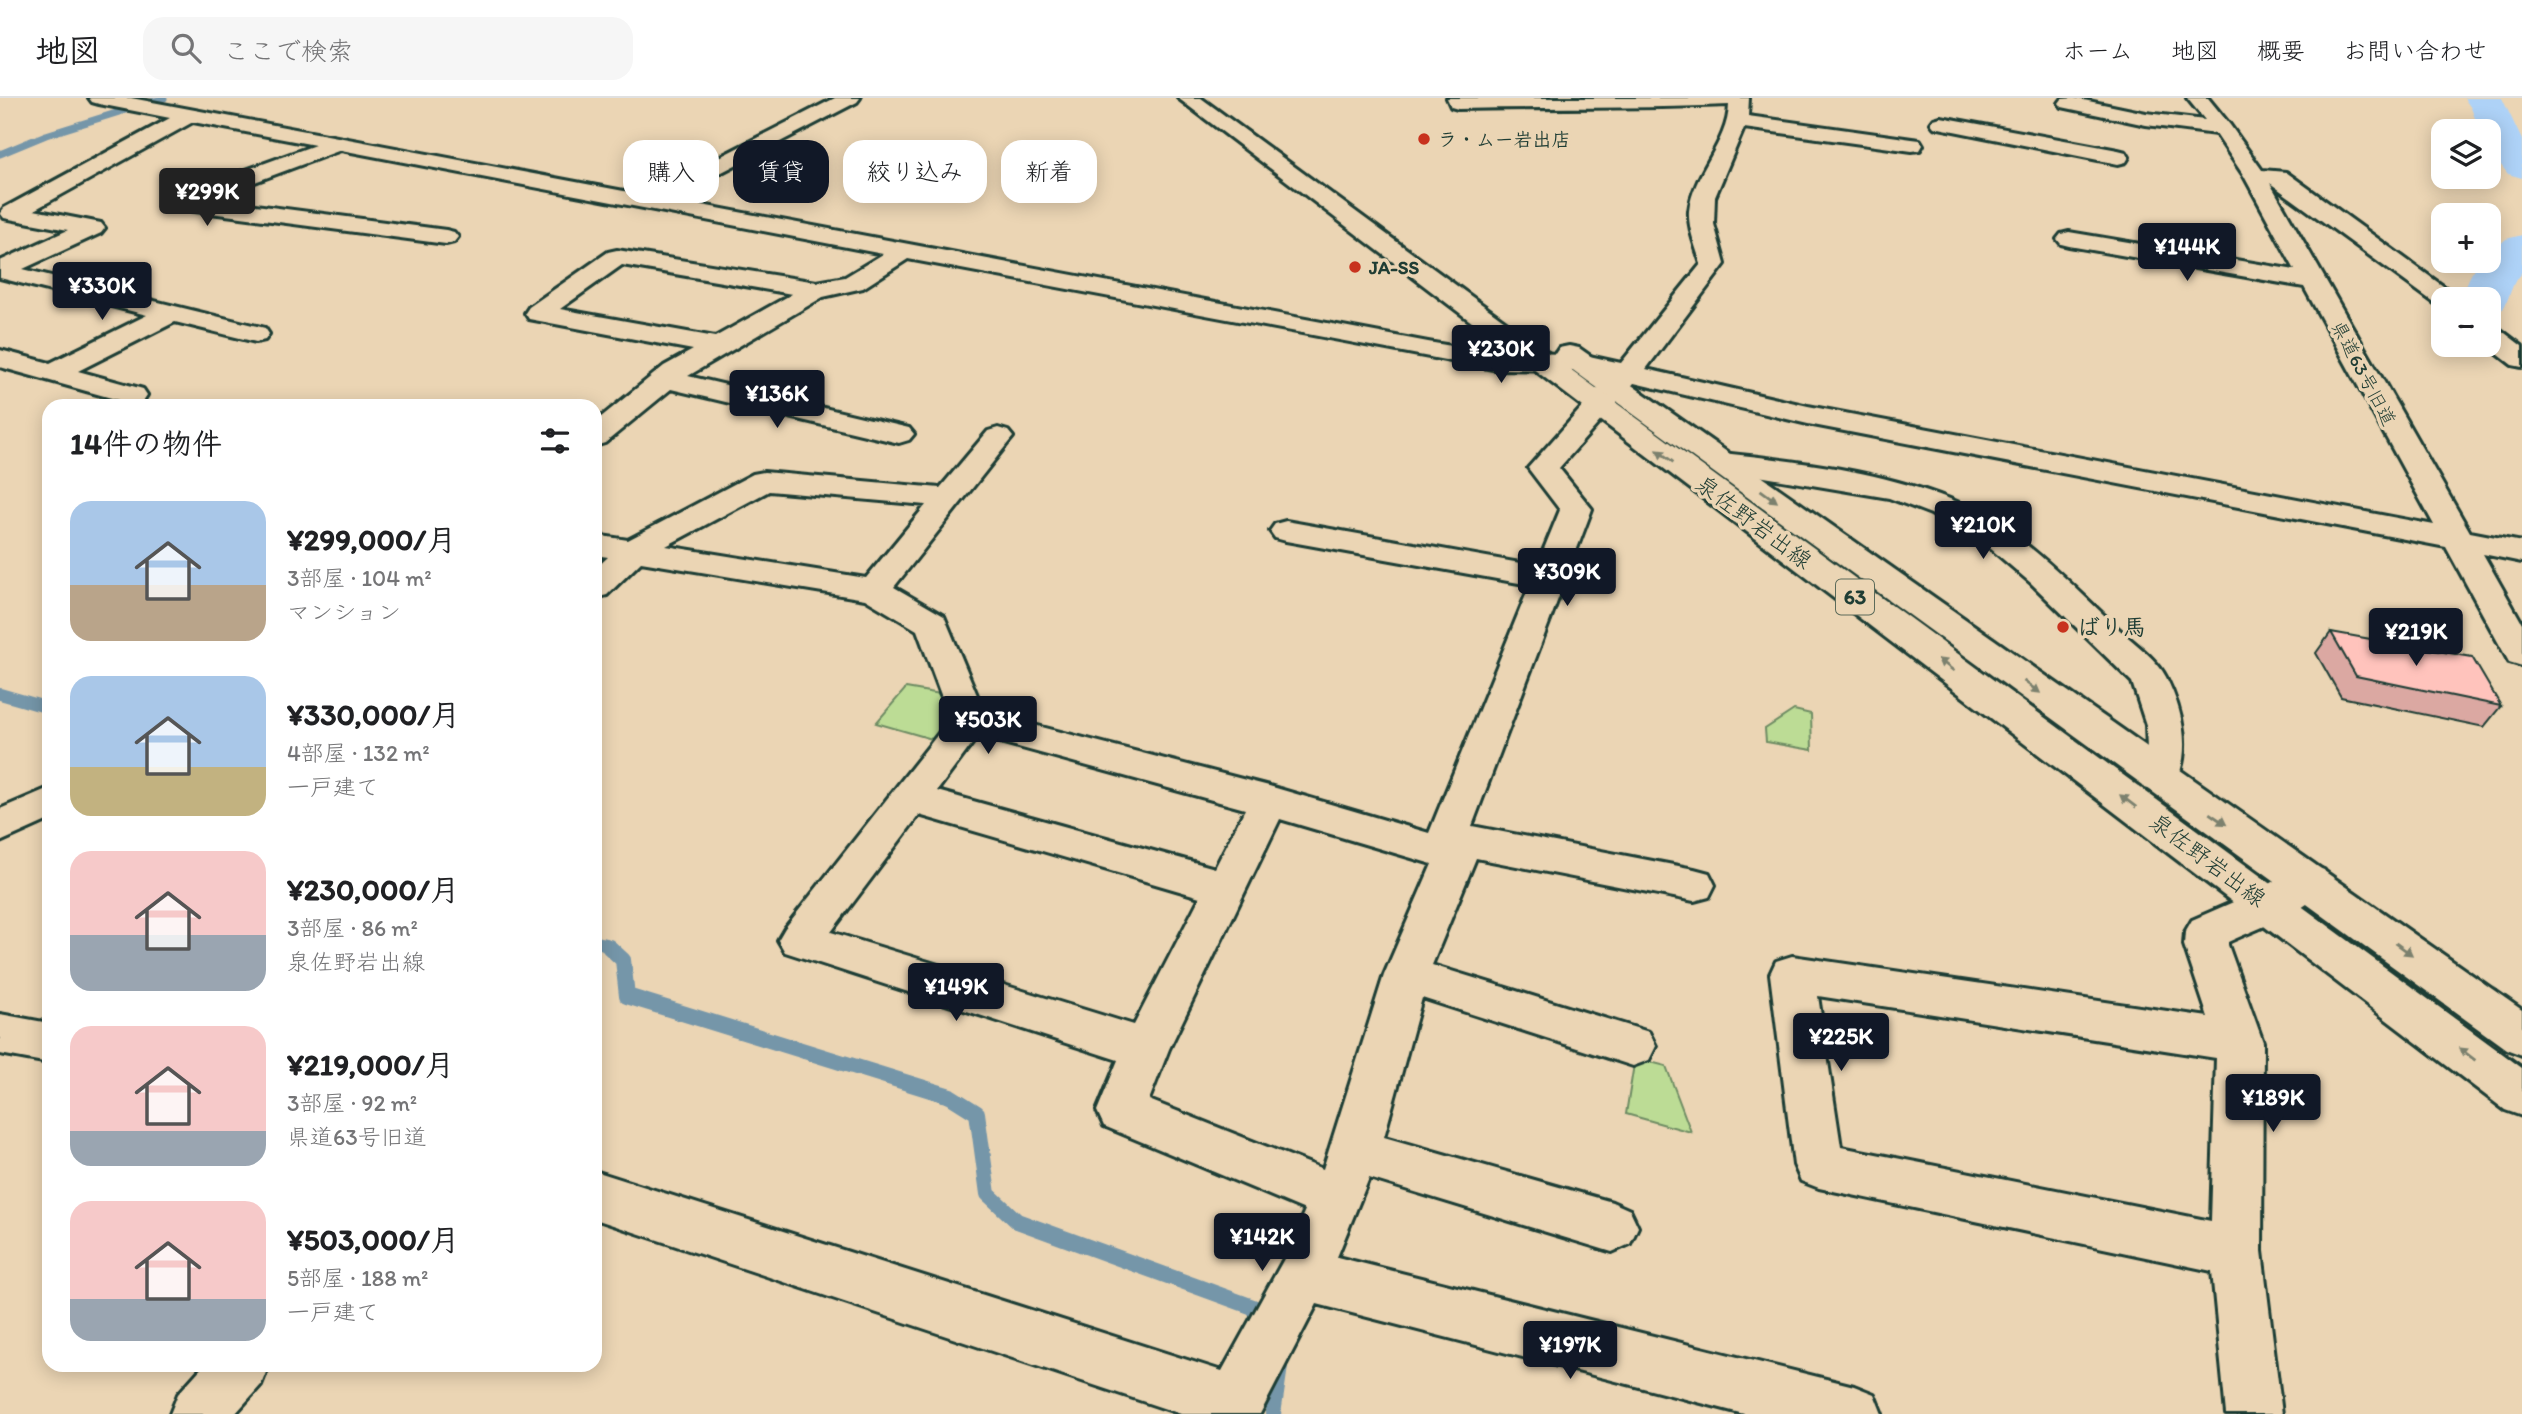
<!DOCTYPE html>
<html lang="ja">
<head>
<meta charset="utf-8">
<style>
  body { margin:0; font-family:Itim,"Klee One",sans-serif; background:#f6f6f6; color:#202124; height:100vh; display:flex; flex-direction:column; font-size:26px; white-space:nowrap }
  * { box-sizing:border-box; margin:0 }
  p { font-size:23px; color:#757577 }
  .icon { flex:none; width:38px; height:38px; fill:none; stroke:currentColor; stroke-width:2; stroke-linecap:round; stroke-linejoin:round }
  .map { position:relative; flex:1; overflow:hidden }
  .side { position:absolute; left:42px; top:301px; width:560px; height:973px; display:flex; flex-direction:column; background:#fff; border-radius:21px; box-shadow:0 4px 18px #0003 }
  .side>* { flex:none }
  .hud { position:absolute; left:623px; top:42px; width:665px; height:63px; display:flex; gap:14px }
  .fabs { position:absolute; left:2431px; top:21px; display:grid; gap:14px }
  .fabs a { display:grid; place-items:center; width:70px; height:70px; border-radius:14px; background:#fff; box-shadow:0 4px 18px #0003; font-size:35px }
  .price { position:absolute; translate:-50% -60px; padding:0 16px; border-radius:7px; background:#111827; color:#fff; font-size:23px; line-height:46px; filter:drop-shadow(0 2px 4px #0008) }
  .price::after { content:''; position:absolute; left:50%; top:42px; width:21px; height:16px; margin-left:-10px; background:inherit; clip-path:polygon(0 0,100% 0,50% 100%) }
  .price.current { background:#222; color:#fff }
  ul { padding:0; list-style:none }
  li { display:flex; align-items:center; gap:21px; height:175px; padding:0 28px }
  li span { display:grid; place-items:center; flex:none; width:196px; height:140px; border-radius:21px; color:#555 }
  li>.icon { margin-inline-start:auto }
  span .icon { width:84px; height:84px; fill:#fffc; stroke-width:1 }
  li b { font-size:30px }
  h2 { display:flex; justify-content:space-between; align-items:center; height:84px; padding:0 28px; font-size:30px }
  .chip { padding:0 24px; border-radius:21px; background:#fff; box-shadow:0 4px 18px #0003; font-size:24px; line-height:63px }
  .chip.current { background:#111827; color:#fff }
  header { display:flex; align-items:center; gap:42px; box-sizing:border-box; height:98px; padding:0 35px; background:#fff; border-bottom:2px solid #e0e0e0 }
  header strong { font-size:33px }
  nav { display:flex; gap:38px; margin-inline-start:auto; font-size:24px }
  .search { width:490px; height:63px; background:#f6f6f6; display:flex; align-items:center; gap:18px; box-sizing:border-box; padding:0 24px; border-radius:21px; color:#757577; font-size:26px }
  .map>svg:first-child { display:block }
</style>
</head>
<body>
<header>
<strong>地図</strong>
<div class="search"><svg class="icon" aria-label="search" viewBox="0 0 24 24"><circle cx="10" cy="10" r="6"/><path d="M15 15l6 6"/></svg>ここで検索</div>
<nav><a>ホーム</a><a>地図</a><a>概要</a><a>お問い合わせ</a></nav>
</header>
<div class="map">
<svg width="2522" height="1316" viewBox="0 0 2522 1316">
  <rect width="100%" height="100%" fill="#ebd5b4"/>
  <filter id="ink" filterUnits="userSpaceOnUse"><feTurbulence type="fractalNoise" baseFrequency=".0143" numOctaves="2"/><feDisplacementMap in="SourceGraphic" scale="14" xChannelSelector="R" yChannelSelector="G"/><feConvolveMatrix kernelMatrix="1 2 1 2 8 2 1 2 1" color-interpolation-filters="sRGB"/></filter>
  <g filter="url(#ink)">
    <g fill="#bcdc95" stroke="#6e8c64" stroke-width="2">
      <polygon points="906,590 946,597 954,617 939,643 876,625"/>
      <polygon points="1794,612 1811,616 1812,652 1766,644 1765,631"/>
      <polygon points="1635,960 1666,968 1691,1034 1626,1016"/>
    </g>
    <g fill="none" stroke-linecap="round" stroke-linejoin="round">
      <polyline stroke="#7596a9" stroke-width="7" points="0,56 46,37 164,0"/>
      <g stroke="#7596a9" stroke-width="12">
        <polyline points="0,596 49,610"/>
        <polyline points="595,844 606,846 611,851"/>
      </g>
      <g stroke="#7596a9" stroke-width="16">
        <polyline points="609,849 623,862 627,898 950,998 977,1015 988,1096 1017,1123 1253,1209 1264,1224"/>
        <polyline points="1273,1316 1280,1268"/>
      </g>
      <g fill="#aed2f7" fill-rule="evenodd">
        <polygon points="2464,0 2502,0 2522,42 2522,80 2508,76 2489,52 2488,33 2480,33 2471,10"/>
        <path d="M2522,137V174C2511,185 2511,198 2503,211L2488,214V201H2463C2466,185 2470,174 2482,163H2488V157L2506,141Z"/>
      </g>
      <g stroke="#1f3d34" stroke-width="6">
        <g id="minor">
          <path d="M89,0H131L645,97L835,0H860L857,4L670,101L1428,244L1493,255L1580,256L1621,265L1701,166C1696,149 1688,131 1689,113C1693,75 1728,45 1729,7C1638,11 1548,9 1458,11L1451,9L1447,0H1749L1748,18L1912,41L1920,42L1923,47L1920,52L1912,53L1744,30L1715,99L1714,126L1725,166L1646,271L1808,308L2434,427L2304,189L2069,148L2061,146L2057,141L2061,136L2069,134L2295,172L2244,78L2216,36L2146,27L2062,9L2059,5L2062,1L2074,0L2146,15L2205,22L2187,0H2208L2230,27L2262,72L2286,74L2454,196L2458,201H2443V208L2436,206L2270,85L2470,434L2522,444V464L2483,456L2522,525V568L2509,564L2446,449L1808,326L1634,285L1559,370L1592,411L1472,728L1694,771L1709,775L1715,787L1709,799L1694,803L1476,760L1432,867L1649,934L1656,948L1649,962L1633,968L1422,900L1384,1039L1612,1104L1630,1112L1638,1129L1630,1146L1612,1154L1369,1080L1337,1159L1854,1288L1874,1296L1882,1316H1744L1317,1206L1260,1316H1181L595,1121V1073L1222,1273L1285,1159L1305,1112L1104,1028L1097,1013L1118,962L785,854L778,842L785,830L950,621L917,532L865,501L641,464L607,497L595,500V471L608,459L595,457V437L628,442L753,376L764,374L940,390L988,333L998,330L1008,333L1013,339L1008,345L894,489L944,518L984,614L1269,688L1429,735L1530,487L1286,443L1275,440L1270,433L1275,426L1286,423L1537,468L1560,412L1528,370L1609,279L1580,272L1493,271L908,161L863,190L823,199L688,278L909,330L914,336L909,342L899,345L671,291L605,345L595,348V324L664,268L693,252L529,221L525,215L529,209L608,154L617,152L817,184L845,179L883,156L341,52L209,101L446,132L454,134L458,139L454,144L446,146L195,113L187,111L182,99L185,94L315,47L193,24L34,112L101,125L105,130L101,135L23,171L265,230L269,236L265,242L256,244L175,224L78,273L143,291L147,297L143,303L133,306L0,269V252L50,265L147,217L0,180V163L68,132L4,120L0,115L4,110L170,20L99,6L92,4ZM622,167L792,196L715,239L560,211ZM769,393L926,407L866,480L666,448ZM978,638L1245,711L1215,770L937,693ZM919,717L1200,799L1134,927L831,834ZM1280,721L1432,766L1384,877L1323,1071L1149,1002L1169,951Z"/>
          <polygon points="1941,19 2118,52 2126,54 2129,59 2126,64 2118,66 1934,29 1931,25 1934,21"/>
          <polygon points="2488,227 2497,229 2522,248 2522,269 2512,267 2486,247"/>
          <path d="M1722,355C1798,363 1879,373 1950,401C2018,428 2069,485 2121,533C2136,547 2157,561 2166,579C2183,613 2193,655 2173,690L2159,694L2145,690L2139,680L2147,651L2146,627L2132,584L2031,485L1984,445L1931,416L1889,400L1711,370L1707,364L1711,358Z"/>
          <polygon points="49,690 49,722 0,744 0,711"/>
          <path d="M2309,767L2324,772L2330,783C2314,812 2258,830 2228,844V847L2263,944L2262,1153L2282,1316H2226L2212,1173L1819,1090L1801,1083L1794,1067L1770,876L1776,863L1792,858L2208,919L2184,847L2185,834L2192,822L2254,795L2294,772ZM1818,898L2216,960L2211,1123L1841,1049Z"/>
          <polygon points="0,916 49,925 49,965 0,956"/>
          <polygon points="204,1267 269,1267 261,1287 235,1316 170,1316 178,1296"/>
        </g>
      </g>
      <g stroke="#1f3d34" stroke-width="6">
        <g id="major">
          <polygon points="1178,0 1201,0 2522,970 2522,1018 2505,1012"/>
          <polygon points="1569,248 1579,250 2522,912 2522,957 2506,951 1559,262 1555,256 1559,250"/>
        </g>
      </g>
      <use href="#minor" fill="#ebd5b4" fill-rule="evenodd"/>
      <use href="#major" fill="#ebd5b4" fill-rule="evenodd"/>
    </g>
    <polygon fill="#dba8a2" stroke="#1f3d34" stroke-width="2" points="2331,534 2501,608 2484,629 2341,599 2316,555"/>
    <polygon fill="#ffc3bc" stroke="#1f3d34" stroke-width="2" points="2331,534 2472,559 2501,608 2356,578"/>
    <defs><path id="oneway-solid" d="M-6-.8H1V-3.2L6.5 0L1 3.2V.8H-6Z" transform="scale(1.75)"/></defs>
    <g fill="#7b816e">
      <use href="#oneway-solid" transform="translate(1665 358) rotate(-143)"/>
      <use href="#oneway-solid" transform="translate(1769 398) rotate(36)"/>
      <use href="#oneway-solid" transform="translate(1946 567) rotate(-143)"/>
      <use href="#oneway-solid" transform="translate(2032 589) rotate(36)"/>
      <use href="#oneway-solid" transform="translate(2128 703) rotate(-143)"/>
      <use href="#oneway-solid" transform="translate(2218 721) rotate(34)"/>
      <use href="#oneway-solid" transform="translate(2404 851) rotate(36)"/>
      <use href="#oneway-solid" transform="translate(2467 956) rotate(-143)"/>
    </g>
  </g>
  <g fill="#c8321e" stroke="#ebd5b4" stroke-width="2.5">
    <circle cx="1424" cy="41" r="7"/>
    <circle cx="1355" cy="169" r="7"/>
    <circle cx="2063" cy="529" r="7"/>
  </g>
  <g text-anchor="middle" stroke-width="7" stroke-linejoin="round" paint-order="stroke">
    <g font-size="19" font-weight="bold" fill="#1f3d34" stroke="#ebd5b4" text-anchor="start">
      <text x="1438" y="48">ラ・ムー岩出店</text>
      <text x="1369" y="176">JA-SS</text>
    </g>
    <g font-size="19" fill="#1f3d34" stroke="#ebd5b4">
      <text transform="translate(2364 275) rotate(62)" y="7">県道63号旧道</text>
    </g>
    <rect fill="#ebd5b4" stroke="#5c6b5a" stroke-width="2" x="1836" y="481.5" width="38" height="35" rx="5"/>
    <g font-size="21" font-weight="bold" fill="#1f3d34">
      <text x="1855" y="506">63</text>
    </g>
    <g font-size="23" fill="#1f3d34" stroke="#ebd5b4">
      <text transform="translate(1754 424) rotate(37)" y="8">泉佐野岩出線</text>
      <text transform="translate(2208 762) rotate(37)" y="8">泉佐野岩出線</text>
    </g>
    <g font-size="23" font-weight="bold" fill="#1f3d34" stroke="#ebd5b4" text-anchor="start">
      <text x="2077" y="537">ばり馬</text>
    </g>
  </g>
</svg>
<div class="fabs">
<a><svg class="icon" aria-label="layers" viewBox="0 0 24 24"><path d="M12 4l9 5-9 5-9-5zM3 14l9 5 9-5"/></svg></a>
<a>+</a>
<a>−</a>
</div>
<b class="price current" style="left:207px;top:130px">¥299K</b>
<b class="price" style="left:2187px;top:185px">¥144K</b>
<b class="price" style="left:102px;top:224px">¥330K</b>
<b class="price" style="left:1501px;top:287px">¥230K</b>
<b class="price" style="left:777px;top:332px">¥136K</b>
<b class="price" style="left:1983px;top:463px">¥210K</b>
<b class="price" style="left:1567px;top:510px">¥309K</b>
<b class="price" style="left:2416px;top:570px">¥219K</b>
<b class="price" style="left:988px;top:658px">¥503K</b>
<b class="price" style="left:956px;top:925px">¥149K</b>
<b class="price" style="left:1841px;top:975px">¥225K</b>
<b class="price" style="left:2273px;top:1036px">¥189K</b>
<b class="price" style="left:1262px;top:1175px">¥142K</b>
<b class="price" style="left:1570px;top:1283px">¥197K</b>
<div class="hud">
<a class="chip">購入</a>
<a class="chip current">賃貸</a>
<a class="chip">絞り込み</a>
<a class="chip">新着</a>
</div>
<section class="side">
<h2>14件の物件<svg class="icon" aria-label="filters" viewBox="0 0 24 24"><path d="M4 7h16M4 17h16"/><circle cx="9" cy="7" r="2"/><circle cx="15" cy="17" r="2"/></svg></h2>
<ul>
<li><span style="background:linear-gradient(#a9c7e8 60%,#b9a48a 0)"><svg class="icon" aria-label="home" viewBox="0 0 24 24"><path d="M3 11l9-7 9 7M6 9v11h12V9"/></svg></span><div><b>¥299,000/月</b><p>3部屋 · 104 m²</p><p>マンション</p></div></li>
<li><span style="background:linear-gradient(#a9c7e8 65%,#c2b280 0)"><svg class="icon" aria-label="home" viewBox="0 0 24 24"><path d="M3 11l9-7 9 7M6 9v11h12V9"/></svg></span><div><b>¥330,000/月</b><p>4部屋 · 132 m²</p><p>一戸建て</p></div></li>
<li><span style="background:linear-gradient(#f6c9c9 60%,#9aa5b1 0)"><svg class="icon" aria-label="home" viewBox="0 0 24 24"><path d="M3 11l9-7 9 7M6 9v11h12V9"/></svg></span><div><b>¥230,000/月</b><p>3部屋 · 86 m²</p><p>泉佐野岩出線</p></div></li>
<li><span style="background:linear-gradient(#f6c9c9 75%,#9aa5b1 0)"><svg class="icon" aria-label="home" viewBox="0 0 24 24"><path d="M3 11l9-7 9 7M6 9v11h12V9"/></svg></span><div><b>¥219,000/月</b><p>3部屋 · 92 m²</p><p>県道63号旧道</p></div></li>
<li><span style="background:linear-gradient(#f6c9c9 70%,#9aa5b1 0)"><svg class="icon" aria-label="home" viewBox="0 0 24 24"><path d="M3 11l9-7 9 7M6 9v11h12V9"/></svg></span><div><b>¥503,000/月</b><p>5部屋 · 188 m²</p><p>一戸建て</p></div></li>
</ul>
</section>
</div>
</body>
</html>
